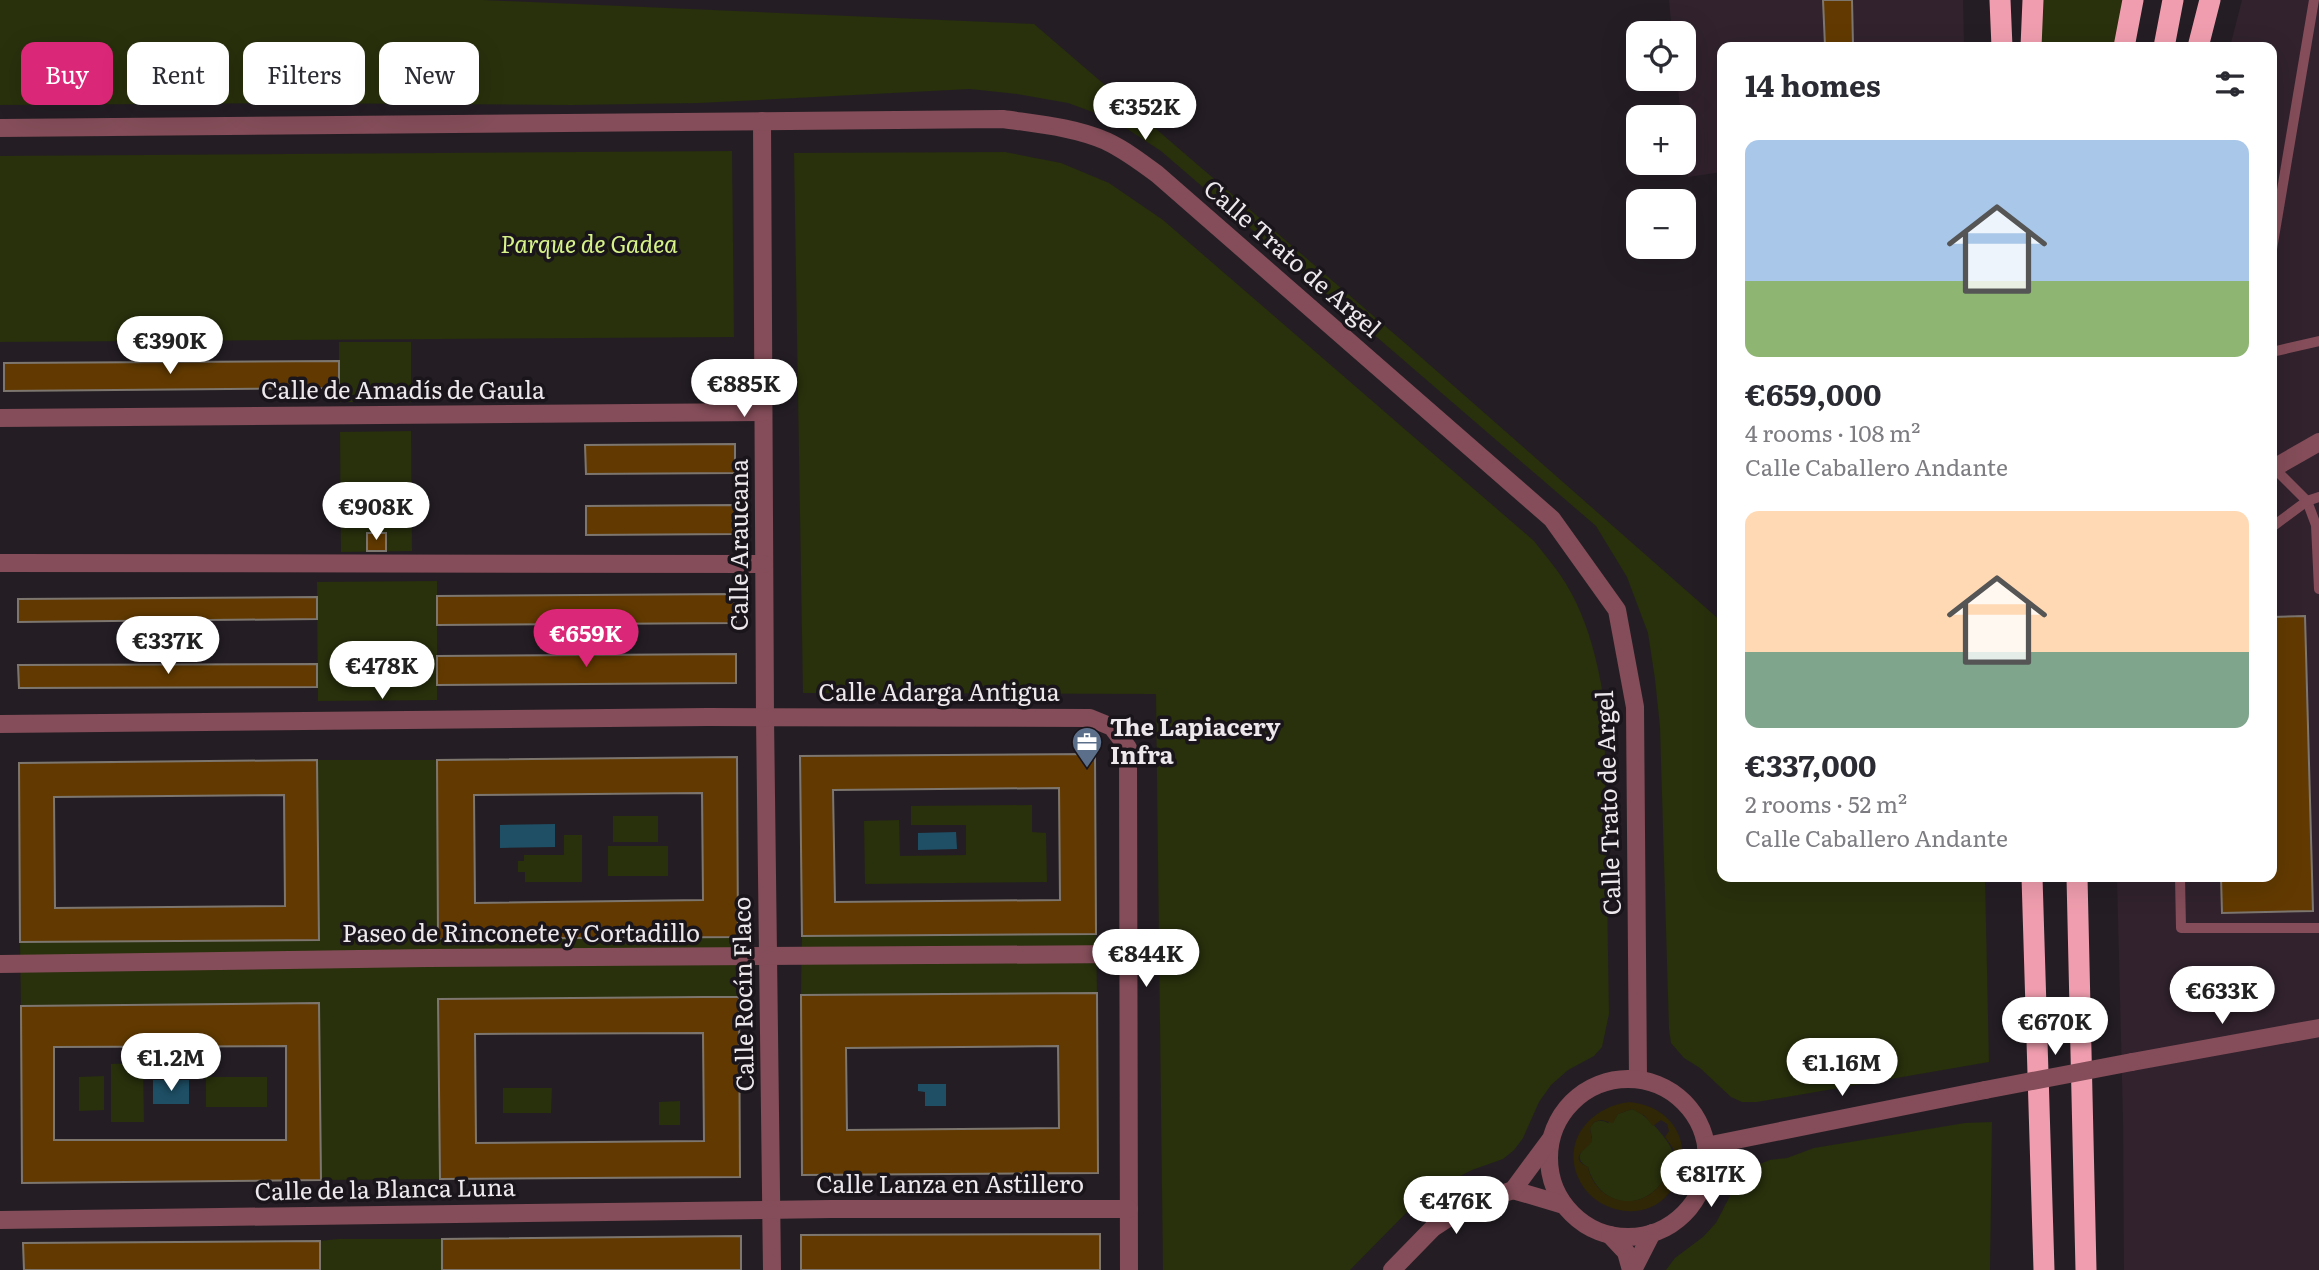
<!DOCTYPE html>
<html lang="en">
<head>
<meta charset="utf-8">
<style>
  body { margin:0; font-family:Literata,serif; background:#f7f7f7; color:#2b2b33; height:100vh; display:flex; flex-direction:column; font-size:26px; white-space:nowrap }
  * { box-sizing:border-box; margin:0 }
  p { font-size:23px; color:#7c7c81 }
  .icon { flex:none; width:38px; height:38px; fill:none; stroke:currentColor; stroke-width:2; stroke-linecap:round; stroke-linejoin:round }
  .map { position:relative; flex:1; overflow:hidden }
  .sheet { position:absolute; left:1717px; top:42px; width:560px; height:840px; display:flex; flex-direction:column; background:#fff; border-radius:14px; box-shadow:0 7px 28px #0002 }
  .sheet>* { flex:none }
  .top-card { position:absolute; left:21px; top:42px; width:665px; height:63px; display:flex; gap:14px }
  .controls { position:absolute; left:1626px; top:21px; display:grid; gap:14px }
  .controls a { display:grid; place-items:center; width:70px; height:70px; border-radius:14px; background:#fff; box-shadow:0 7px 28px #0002; font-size:35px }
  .price { position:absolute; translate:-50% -60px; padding:0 16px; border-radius:24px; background:#fff; color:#222; font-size:23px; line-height:46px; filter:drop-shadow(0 2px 4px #0008) }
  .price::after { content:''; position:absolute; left:50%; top:42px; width:21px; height:16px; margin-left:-10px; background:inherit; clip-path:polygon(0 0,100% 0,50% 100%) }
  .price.on { background:#db2777; color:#fff }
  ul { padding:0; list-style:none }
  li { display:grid; align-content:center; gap:14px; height:371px; padding:0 28px }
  li span { display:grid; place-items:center; height:217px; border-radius:14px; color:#555 }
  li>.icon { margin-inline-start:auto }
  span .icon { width:126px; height:126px; fill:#fffc; stroke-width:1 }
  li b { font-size:30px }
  h2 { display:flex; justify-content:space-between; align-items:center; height:84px; padding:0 28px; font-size:30px }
  .tag { padding:0 24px; border-radius:14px; background:#fff; box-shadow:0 7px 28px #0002; font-size:24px; line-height:63px }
  .tag.on { background:#db2777; color:#fff }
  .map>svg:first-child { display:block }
</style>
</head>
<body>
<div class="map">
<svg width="2319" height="1270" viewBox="0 0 2319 1270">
  <rect width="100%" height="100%" fill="#241e24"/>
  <g fill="#31222d">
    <polygon points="1669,0 1963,0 1964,47 1722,47 1722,172 1688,177 1684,117 1681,117 1677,79 1684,79 1684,33 1672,33"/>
    <polygon points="2242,0 2319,0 2319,1270 2124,1270 2123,1120 2117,877 2272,877 2272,47 2230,47"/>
  </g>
  <g fill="#28300c">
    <polygon points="0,0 484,0 1034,24 1406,344 1722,622 1722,877 1985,877 1989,1062 1757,1102 1742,1102 1731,1097 1700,1068 1684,1058 1671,1043 1669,1029 1660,727 1655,679 1648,633 1627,577 1596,526 1161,151 1112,119 1068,103 1017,94 970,89 699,103 572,105 284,103 0,105"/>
    <polygon points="2036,0 2141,0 2127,47 2037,47"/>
    <polygon points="732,151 734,337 0,342 0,156"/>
    <path d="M1005,152L1061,163L1109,183L1163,220L1534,541C1543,553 1553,564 1561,576C1586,613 1597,657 1604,700L1609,1014L1602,1047L1594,1056L1568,1070L1551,1085L1539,1102L1523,1138L1514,1150L1503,1159L1472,1170L1437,1188L1409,1210L1350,1270H1163L1156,694L803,693L794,153Z"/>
    <rect x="339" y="342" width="72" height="60"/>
    <polygon points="411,431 412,551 341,552 340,432"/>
    <polygon points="437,581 437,700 318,701 317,582"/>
    <polygon points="317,760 437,760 438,939 738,937 739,997 439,999 440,1179 321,1180 319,1003 21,1006 20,942 319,940"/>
    <polygon points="1032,805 1032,832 1046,833 1047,882 865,884 864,821 899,820 900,856 966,855 966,825 911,825 911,806"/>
    <rect x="613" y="816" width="45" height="26"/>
    <polygon points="564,835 582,835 582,882 525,882 525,872 518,872 518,861 524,861 524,855 564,855"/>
    <rect x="608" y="846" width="60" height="30"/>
    <polygon points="1096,934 1097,993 801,995 802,936"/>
    <polygon points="143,1063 144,1122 111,1122 111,1064"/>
    <polygon points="104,1076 104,1110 79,1111 79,1077"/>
    <rect x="206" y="1077" width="61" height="30"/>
    <polygon points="503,1088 552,1088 551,1113 503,1113"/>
    <polygon points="680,1101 680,1125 659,1125 659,1102"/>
    <path d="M1632,1109C1646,1113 1676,1146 1675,1161C1670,1171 1662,1185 1653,1192C1626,1213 1596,1197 1588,1167C1572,1159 1583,1148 1592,1138L1590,1128C1593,1120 1601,1119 1608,1123L1618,1114Z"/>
    <polygon points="1992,1122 1990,1270 1666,1270 1675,1258 1703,1237 1716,1223 1735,1186 1743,1175 1755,1166 1770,1160 1787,1158 1814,1148 1965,1123"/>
    <polygon points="338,1239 442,1239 442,1270 320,1270 320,1241"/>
  </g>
  <path fill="#2f2706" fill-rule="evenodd" d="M1630,1102C1717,1113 1686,1232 1612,1208C1597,1203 1584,1192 1578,1177C1562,1138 1593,1106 1630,1102ZM1632,1109L1645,1116L1653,1126L1661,1120L1667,1124L1669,1131L1665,1137L1673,1148L1675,1161C1670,1171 1662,1185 1653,1192C1628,1212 1594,1197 1588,1167C1567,1157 1587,1150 1592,1141L1590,1128L1594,1122L1601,1120L1613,1123L1618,1114Z"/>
  <g fill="#1e4f65">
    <polygon points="555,824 555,847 500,848 500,825"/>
    <polygon points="956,832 957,849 918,850 918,833"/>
    <rect x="153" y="1080" width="36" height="24"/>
    <polygon points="918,1084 946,1084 946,1106 925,1106 925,1092 918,1091"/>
  </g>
  <g fill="#623a01" stroke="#7d766f" stroke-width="2" fill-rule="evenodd">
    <polygon points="1823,0 1852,0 1853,45 1825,46"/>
    <polygon points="339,361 339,388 4,391 4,363"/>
    <polygon points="735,444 735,473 586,474 585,445"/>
    <polygon points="735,505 735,534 586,535 586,506"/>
    <rect x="367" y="533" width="19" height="18"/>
    <polygon points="735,594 736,623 437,625 437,596"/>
    <polygon points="317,597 317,619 18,622 18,599"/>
    <polygon points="2305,616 2313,911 2222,913 2221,877 2272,877 2272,617"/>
    <polygon points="736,654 736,683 437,685 437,656"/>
    <polygon points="317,664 317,687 19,688 18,665"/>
    <path d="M1095,754L1096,934L802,936L800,756ZM1059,788L1060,900L835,902L833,790Z"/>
    <path d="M737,757L738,937L438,939L437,760ZM702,793L703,900L475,903L474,795Z"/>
    <path d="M317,760L319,940L20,942L19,763ZM284,795L285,906L55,908L54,797Z"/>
    <path d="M1097,993L1098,1173L802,1175L801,995ZM1058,1046L1059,1128L847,1130L846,1048Z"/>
    <path d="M703,997H739L740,1177L440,1179L438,999ZM703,1033L704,1141L476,1143L475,1034Z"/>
    <path d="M319,1003L321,1180L22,1183L21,1006ZM286,1046V1140H54V1047Z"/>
    <polygon points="1100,1234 1100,1270 801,1270 801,1235"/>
    <polygon points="741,1236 741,1270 442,1270 442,1239"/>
    <polygon points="320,1241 320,1270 24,1270 23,1243"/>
  </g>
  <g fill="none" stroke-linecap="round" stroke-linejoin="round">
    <g stroke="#844d59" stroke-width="10">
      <polyline points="2272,249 2314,0"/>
      <polyline points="2272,352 2319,341"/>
      <polyline points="2272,466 2307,501 2316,525 2319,589"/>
      <polyline points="2272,527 2307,501 2319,497"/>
      <polyline points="2180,877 2181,928 2319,928"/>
    </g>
    <g stroke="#844d59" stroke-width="18">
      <polyline points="762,121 765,717 772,1270"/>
      <path d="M0,128L1003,119C1037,124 1074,127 1106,141C1125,150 1141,162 1157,174L1552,519L1617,610L1635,707L1638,1079"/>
      <polyline points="0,418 763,412"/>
      <polyline points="2272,469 2319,442"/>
      <polyline points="0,563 764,564"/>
      <polyline points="0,724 708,717 1090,718 1112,727 1128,748 1129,1270"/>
      <polyline points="0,964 428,958 1127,954"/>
      <polyline points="2132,1062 2319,1028"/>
      <circle cx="1628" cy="1158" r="79"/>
      <polyline points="1706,1146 1985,1090"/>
      <polyline points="1513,1190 1564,1205"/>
      <polyline points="0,1220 831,1209 1129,1209"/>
      <polyline points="1610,1235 1626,1252 1631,1270"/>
      <polyline points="1392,1270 1433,1228 1465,1207 1513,1190 1550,1140"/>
      <polyline points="1633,1270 1652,1233"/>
    </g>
    <g stroke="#f09eaf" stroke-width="21">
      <polyline points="2000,0 2002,47"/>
      <polyline points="2031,47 2033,0"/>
      <polyline points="2124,47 2133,0"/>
      <polyline points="2164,47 2173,0"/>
      <polyline points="2198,47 2210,0"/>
      <polyline points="2032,877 2044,1270"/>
      <polyline points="2077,877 2086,1270"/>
    </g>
    <polyline stroke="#844d59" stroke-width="18" points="1985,1090 2132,1062"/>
  </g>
  <defs>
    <g id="office-pin" transform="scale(1.575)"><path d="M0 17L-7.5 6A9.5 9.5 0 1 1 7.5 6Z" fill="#5c6f8a" stroke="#1a151b"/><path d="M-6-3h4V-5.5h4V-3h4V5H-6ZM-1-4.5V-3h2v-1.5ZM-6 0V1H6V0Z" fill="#fff"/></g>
  </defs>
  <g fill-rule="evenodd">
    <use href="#office-pin" x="1087" y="742"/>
  </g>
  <g text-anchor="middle" stroke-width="7" stroke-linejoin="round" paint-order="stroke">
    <g font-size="24" font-style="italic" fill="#d6f288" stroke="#1a151b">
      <text x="589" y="253">Parque de Gadea</text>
    </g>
    <g font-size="24" fill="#ece8ec" stroke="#1a151b">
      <text transform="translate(1292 259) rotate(41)" y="8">Calle Trato de Argel</text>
      <text x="403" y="399">Calle de Amadís de Gaula</text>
      <text transform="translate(740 545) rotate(-90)" y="8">Calle Araucana</text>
      <text x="939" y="701">Calle Adarga Antigua</text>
      <text transform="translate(1609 803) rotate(-92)" y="8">Calle Trato de Argel</text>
      <text x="521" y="942">Paseo de Rinconete y Cortadillo</text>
      <text transform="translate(744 994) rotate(-91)" y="8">Calle Rocín Flaco</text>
      <text x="950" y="1193">Calle Lanza en Astillero</text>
      <text transform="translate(385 1190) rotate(-1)" y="8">Calle de la Blanca Luna</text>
    </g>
    <g font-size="24" font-weight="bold" fill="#ece8ec" stroke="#1a151b" text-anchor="start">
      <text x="1110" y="736">The Lapiacery<tspan x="1110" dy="28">Infra</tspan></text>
    </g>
  </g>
</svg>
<div class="controls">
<a><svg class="icon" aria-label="locate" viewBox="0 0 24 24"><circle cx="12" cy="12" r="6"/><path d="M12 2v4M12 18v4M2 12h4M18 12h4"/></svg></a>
<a>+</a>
<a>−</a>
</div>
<b class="price" style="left:1145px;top:142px">€352K</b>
<b class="price" style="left:170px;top:376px">€390K</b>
<b class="price" style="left:744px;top:419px">€885K</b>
<b class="price" style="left:376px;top:542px">€908K</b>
<b class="price on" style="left:586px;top:669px">€659K</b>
<b class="price" style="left:168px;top:676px">€337K</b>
<b class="price" style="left:382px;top:701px">€478K</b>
<b class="price" style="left:1146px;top:989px">€844K</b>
<b class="price" style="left:2222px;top:1026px">€633K</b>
<b class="price" style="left:2055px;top:1057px">€670K</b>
<b class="price" style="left:171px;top:1093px">€1.2M</b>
<b class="price" style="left:1842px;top:1098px">€1.16M</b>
<b class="price" style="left:1711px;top:1209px">€817K</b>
<b class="price" style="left:1456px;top:1236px">€476K</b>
<div class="top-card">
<a class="tag on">Buy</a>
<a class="tag">Rent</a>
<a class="tag">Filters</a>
<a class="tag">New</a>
</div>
<section class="sheet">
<h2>14 homes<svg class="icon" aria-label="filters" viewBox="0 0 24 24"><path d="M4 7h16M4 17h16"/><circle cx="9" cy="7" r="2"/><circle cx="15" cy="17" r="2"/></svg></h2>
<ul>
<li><span style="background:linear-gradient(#a9c7e8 65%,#8fb573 0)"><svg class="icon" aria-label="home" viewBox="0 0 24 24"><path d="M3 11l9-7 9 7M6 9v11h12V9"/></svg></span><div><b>€659,000</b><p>4 rooms · 108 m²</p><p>Calle Caballero Andante</p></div></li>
<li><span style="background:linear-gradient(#ffd9b3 65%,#7fa58c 0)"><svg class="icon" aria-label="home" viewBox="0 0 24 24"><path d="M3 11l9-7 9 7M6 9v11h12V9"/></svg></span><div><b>€337,000</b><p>2 rooms · 52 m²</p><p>Calle Caballero Andante</p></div></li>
</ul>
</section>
</div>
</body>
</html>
